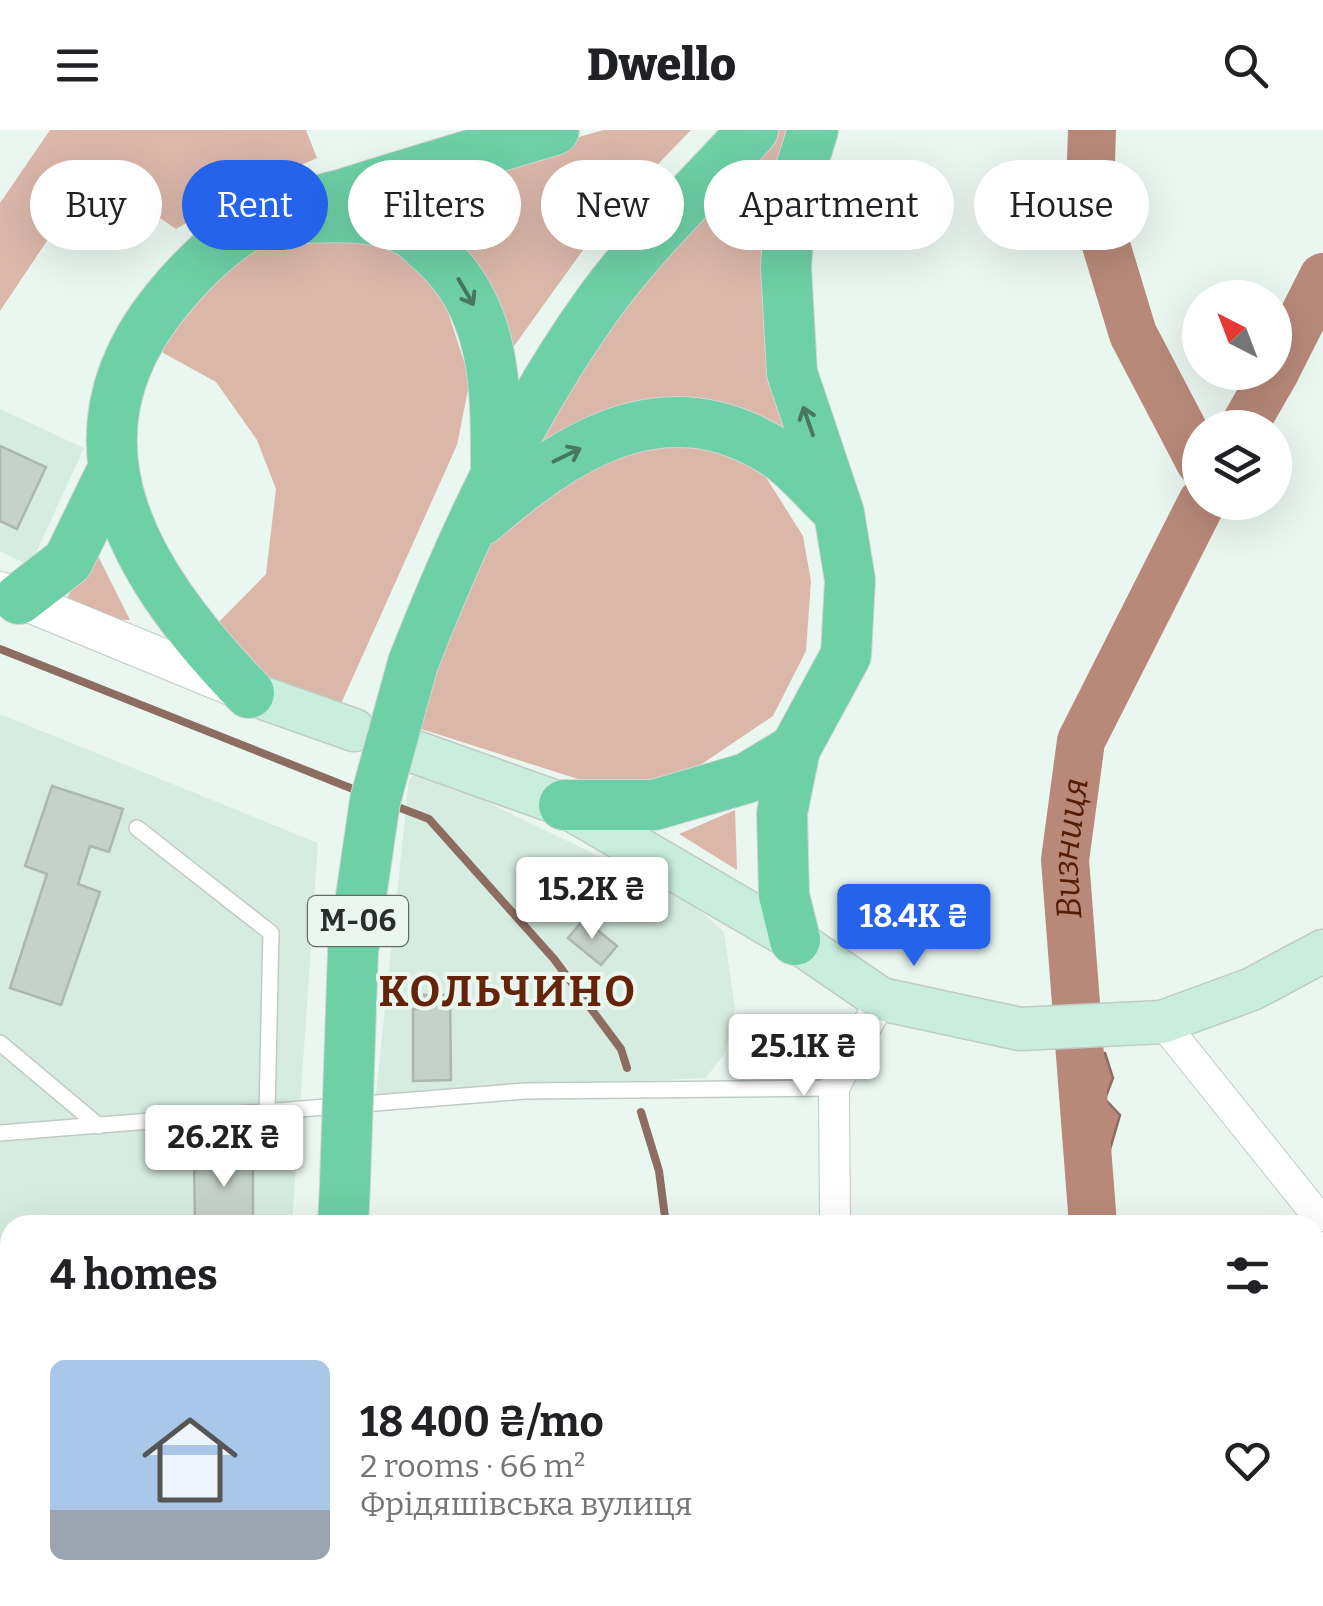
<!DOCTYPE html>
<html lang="en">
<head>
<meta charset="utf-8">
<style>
  body { margin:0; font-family:Bitter,serif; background:#f6f6f6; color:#202124; height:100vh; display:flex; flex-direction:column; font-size:38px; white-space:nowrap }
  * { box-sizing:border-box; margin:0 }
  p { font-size:32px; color:#757577 }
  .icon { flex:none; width:55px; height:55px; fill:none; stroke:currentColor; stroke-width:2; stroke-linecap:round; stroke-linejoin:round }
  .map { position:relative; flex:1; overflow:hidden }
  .details { position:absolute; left:0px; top:1085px; width:1325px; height:392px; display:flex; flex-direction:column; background:#fff; border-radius:30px 30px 0 0; box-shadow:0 10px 40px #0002 }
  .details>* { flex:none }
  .top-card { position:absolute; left:30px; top:30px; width:1265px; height:90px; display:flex; gap:20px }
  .needle { width:65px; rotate:318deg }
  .tools { position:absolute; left:1182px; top:150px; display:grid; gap:20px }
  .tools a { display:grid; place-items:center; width:110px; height:110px; border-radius:50%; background:#fff; box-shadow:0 10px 40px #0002; font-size:50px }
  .price { position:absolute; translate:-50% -85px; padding:0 22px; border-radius:10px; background:#fff; color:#222; font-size:32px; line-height:65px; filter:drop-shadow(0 2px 5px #0008) }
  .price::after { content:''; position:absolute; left:50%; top:60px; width:30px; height:22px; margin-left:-15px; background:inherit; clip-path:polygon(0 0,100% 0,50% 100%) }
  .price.current { background:#2563eb; color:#fff }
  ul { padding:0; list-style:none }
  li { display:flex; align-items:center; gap:30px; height:250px; padding:0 50px }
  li+li { border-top:2px solid #e0e0e0 }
  li span { display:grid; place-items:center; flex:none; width:280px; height:200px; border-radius:15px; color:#555 }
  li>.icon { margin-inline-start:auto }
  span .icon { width:120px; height:120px; fill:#fffc; stroke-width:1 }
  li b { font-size:42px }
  h2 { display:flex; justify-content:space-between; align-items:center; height:120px; padding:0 50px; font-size:42px }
  .tag { padding:0 35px; border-radius:45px; background:#fff; box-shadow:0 10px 40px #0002; font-size:35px; line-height:90px }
  .tag.current { background:#2563eb; color:#fff }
  header { display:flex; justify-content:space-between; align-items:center; height:130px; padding:0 50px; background:#fff; font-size:45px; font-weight:800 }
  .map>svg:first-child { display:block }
</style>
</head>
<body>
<header><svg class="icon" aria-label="menu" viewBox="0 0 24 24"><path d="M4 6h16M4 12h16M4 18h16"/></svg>Dwello<svg class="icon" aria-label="search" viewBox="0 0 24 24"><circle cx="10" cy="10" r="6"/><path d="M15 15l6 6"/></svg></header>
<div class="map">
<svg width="1323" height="1476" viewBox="0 0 1323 1476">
  <rect width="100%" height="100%" fill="#eaf7f0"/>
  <g fill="#d7ece0">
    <polygon points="0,279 84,318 30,436 0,421"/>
    <polygon points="0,584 318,713 292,1095 10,1095 10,1270 0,1270"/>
    <polygon points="421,640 687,769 724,802 735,879 725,923 706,948 376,964 409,649"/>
  </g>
  <g fill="#dbb7aa">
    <polygon points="50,0 306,0 317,28 236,64 176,99 93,42 0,181 0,73"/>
    <polygon points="604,0 691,0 606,88 504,230 348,71"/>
    <polygon points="778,0 788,0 788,309 662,277 540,313 618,175"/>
    <polygon points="356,101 398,124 431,152 446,176 470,250 457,315 340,576 260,545 208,503 266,444 276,359 257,310 216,252 147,214 263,106"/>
    <polygon points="699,307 762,341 803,406 811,451 806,521 773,586 696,638 652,653 578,649 418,598 473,416 606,318"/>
    <polygon points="94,418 130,490 116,490 67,468"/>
    <polygon points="735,680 737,740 679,704"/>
    <polygon points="0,1270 10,1270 10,1468 181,1468 181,1476 0,1476"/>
  </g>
  <polygon fill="#b88979" stroke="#8d6d62" stroke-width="2.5" points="1105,923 1113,948 1105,969 1120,985 1104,1040 1114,1095 1077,1095 1068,927"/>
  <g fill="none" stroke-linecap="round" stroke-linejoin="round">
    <g stroke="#8d6d62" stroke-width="8">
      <polyline points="0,519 358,661"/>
      <polyline points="390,674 429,689 554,829 621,919 627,938"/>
      <polyline points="641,982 659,1041 666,1095"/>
      <polyline points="927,1468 930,1476"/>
    </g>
    <g stroke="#b88979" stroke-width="48">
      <polyline points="1092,0 1090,62 1133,204 1200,332"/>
      <polyline points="1275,242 1323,147"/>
      <polyline points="1243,298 1275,242"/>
      <path id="s1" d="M1093,1095L1065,730L1081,611L1202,372"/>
    </g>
  </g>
  <g fill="#c5d2ca" stroke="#abb7b0" stroke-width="2.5">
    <polygon points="0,316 46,337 17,399 0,391"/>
    <polygon points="52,656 123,679 109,722 90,716 78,754 100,762 61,875 10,858 47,744 25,736"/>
    <polygon points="584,789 617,816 601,835 568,808"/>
    <polygon points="424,865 450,865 451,950 413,951 413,879 424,879"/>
    <polygon points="253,1025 253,1095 195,1095 194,1026"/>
    <polygon points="0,1192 10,1193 10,1246 0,1246"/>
  </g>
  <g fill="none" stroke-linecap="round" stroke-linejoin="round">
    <g stroke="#bfcbc4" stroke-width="18">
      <g id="service">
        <polyline points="137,698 271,803 267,982"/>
        <polyline points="0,913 99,996"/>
        <polyline points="0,1003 525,961 834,958"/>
      </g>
    </g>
    <g stroke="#bfcbc4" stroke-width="32">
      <g id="minor">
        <polyline points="1162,892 1313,1080 1323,1086"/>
        <polyline points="835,1095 834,958 881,869"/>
        <polyline points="836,1468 836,1476"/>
      </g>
    </g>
    <g stroke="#bfcbc4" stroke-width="40">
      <polyline id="tertiary" points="0,461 243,561"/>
    </g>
    <g stroke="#bfcbc4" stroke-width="45">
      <g id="secondary">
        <polyline points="249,563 354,600"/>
        <polyline points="407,619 564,675 795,810 881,869 1020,899 1162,892 1252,859 1323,821"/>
      </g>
    </g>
    <g stroke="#d4d5d5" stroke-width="52">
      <g id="trunk">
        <path d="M302,88C336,87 377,84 408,101C416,105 424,114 431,120C497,177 496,258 496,338"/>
        <path d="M482,390C567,316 662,253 773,321C795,334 815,360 835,378"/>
        <polyline points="19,469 68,431 112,341"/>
        <path d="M413,533C463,406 520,282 601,170C645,110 703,55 753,0"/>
        <path d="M249,563C140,451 50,314 166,171C191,140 220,111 256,91C280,77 315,72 343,64C413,42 483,21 554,0"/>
        <polyline points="564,675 654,675 747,648 795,619"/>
        <polyline points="795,810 784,765 782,683 795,619 846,525 850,450 839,383 792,243 786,137 791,70 813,0"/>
        <polyline points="343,1095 345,1054"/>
        <polyline points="310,1476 312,1468"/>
      </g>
    </g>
    <g stroke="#9ca5a0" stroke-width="5" stroke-dasharray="8 5" stroke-linecap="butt">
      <polyline points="1315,1265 1323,1178 1317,1114"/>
      <polyline points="1244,1476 1247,1468"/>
    </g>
    <use href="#service" stroke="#fff" stroke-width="15"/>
    <use href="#minor" stroke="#fff" stroke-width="30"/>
    <use href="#tertiary" stroke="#fff" stroke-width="38"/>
    <use href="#secondary" stroke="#c9eedd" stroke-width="42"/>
    <use href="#trunk" stroke="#6ed0a6" stroke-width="50"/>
    <g stroke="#d4d5d5" stroke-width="52" stroke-linecap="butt">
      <polyline id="trunk-bridge" points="345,1054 353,821 375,671 413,533"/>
    </g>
    <use href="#trunk-bridge" stroke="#6ed0a6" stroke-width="50"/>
  </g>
  <defs><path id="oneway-shaft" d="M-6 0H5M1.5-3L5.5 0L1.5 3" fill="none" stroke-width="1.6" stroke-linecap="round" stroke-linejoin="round" transform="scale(2.5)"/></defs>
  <g stroke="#487662">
    <use href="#oneway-shaft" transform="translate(466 162) rotate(60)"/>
    <use href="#oneway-shaft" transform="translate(808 291) rotate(-109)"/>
    <use href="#oneway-shaft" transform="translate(567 325) rotate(-26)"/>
  </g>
  <g text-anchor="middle" stroke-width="8" stroke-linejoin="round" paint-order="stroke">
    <rect fill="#eaf7f0" stroke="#636a66" stroke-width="2.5" x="308" y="766" width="100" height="50" rx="8"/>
    <g font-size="30" font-weight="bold" fill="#292d2b">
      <text x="358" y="801">М-06</text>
    </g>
    <g font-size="35" font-style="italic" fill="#561c04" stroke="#eaf7f0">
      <text dy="12" stroke="none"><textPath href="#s1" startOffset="378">Визниця</textPath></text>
    </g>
    <g font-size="42" font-weight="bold" letter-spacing="2.5" fill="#65240a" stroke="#eaf7f0">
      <text x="508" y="876">КОЛЬЧИНО</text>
    </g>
  </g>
</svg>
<div class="tools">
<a><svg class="needle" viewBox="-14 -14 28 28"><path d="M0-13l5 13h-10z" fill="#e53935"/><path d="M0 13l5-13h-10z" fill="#757577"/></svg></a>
<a><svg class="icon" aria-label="layers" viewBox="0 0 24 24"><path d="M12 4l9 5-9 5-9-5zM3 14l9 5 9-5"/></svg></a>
</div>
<b class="price" style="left:592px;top:812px">15.2K ₴</b>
<b class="price current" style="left:914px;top:839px">18.4K ₴</b>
<b class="price" style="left:804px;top:969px">25.1K ₴</b>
<b class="price" style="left:224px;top:1060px">26.2K ₴</b>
<div class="top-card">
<a class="tag">Buy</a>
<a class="tag current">Rent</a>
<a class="tag">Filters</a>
<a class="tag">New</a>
<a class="tag">Apartment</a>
<a class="tag">House</a>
</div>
<section class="details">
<h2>4 homes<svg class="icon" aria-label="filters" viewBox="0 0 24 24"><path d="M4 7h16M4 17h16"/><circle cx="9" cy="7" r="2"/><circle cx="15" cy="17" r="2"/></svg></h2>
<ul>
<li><span style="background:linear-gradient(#a9c7e8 75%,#9aa5b1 0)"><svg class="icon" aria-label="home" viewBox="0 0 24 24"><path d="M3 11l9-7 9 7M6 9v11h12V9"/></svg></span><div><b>18 400 ₴/mo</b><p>2 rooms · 66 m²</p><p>Фрідяшівська вулиця</p></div><svg class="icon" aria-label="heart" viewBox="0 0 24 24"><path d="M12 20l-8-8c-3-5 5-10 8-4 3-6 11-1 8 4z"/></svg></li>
</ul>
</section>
</div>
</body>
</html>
